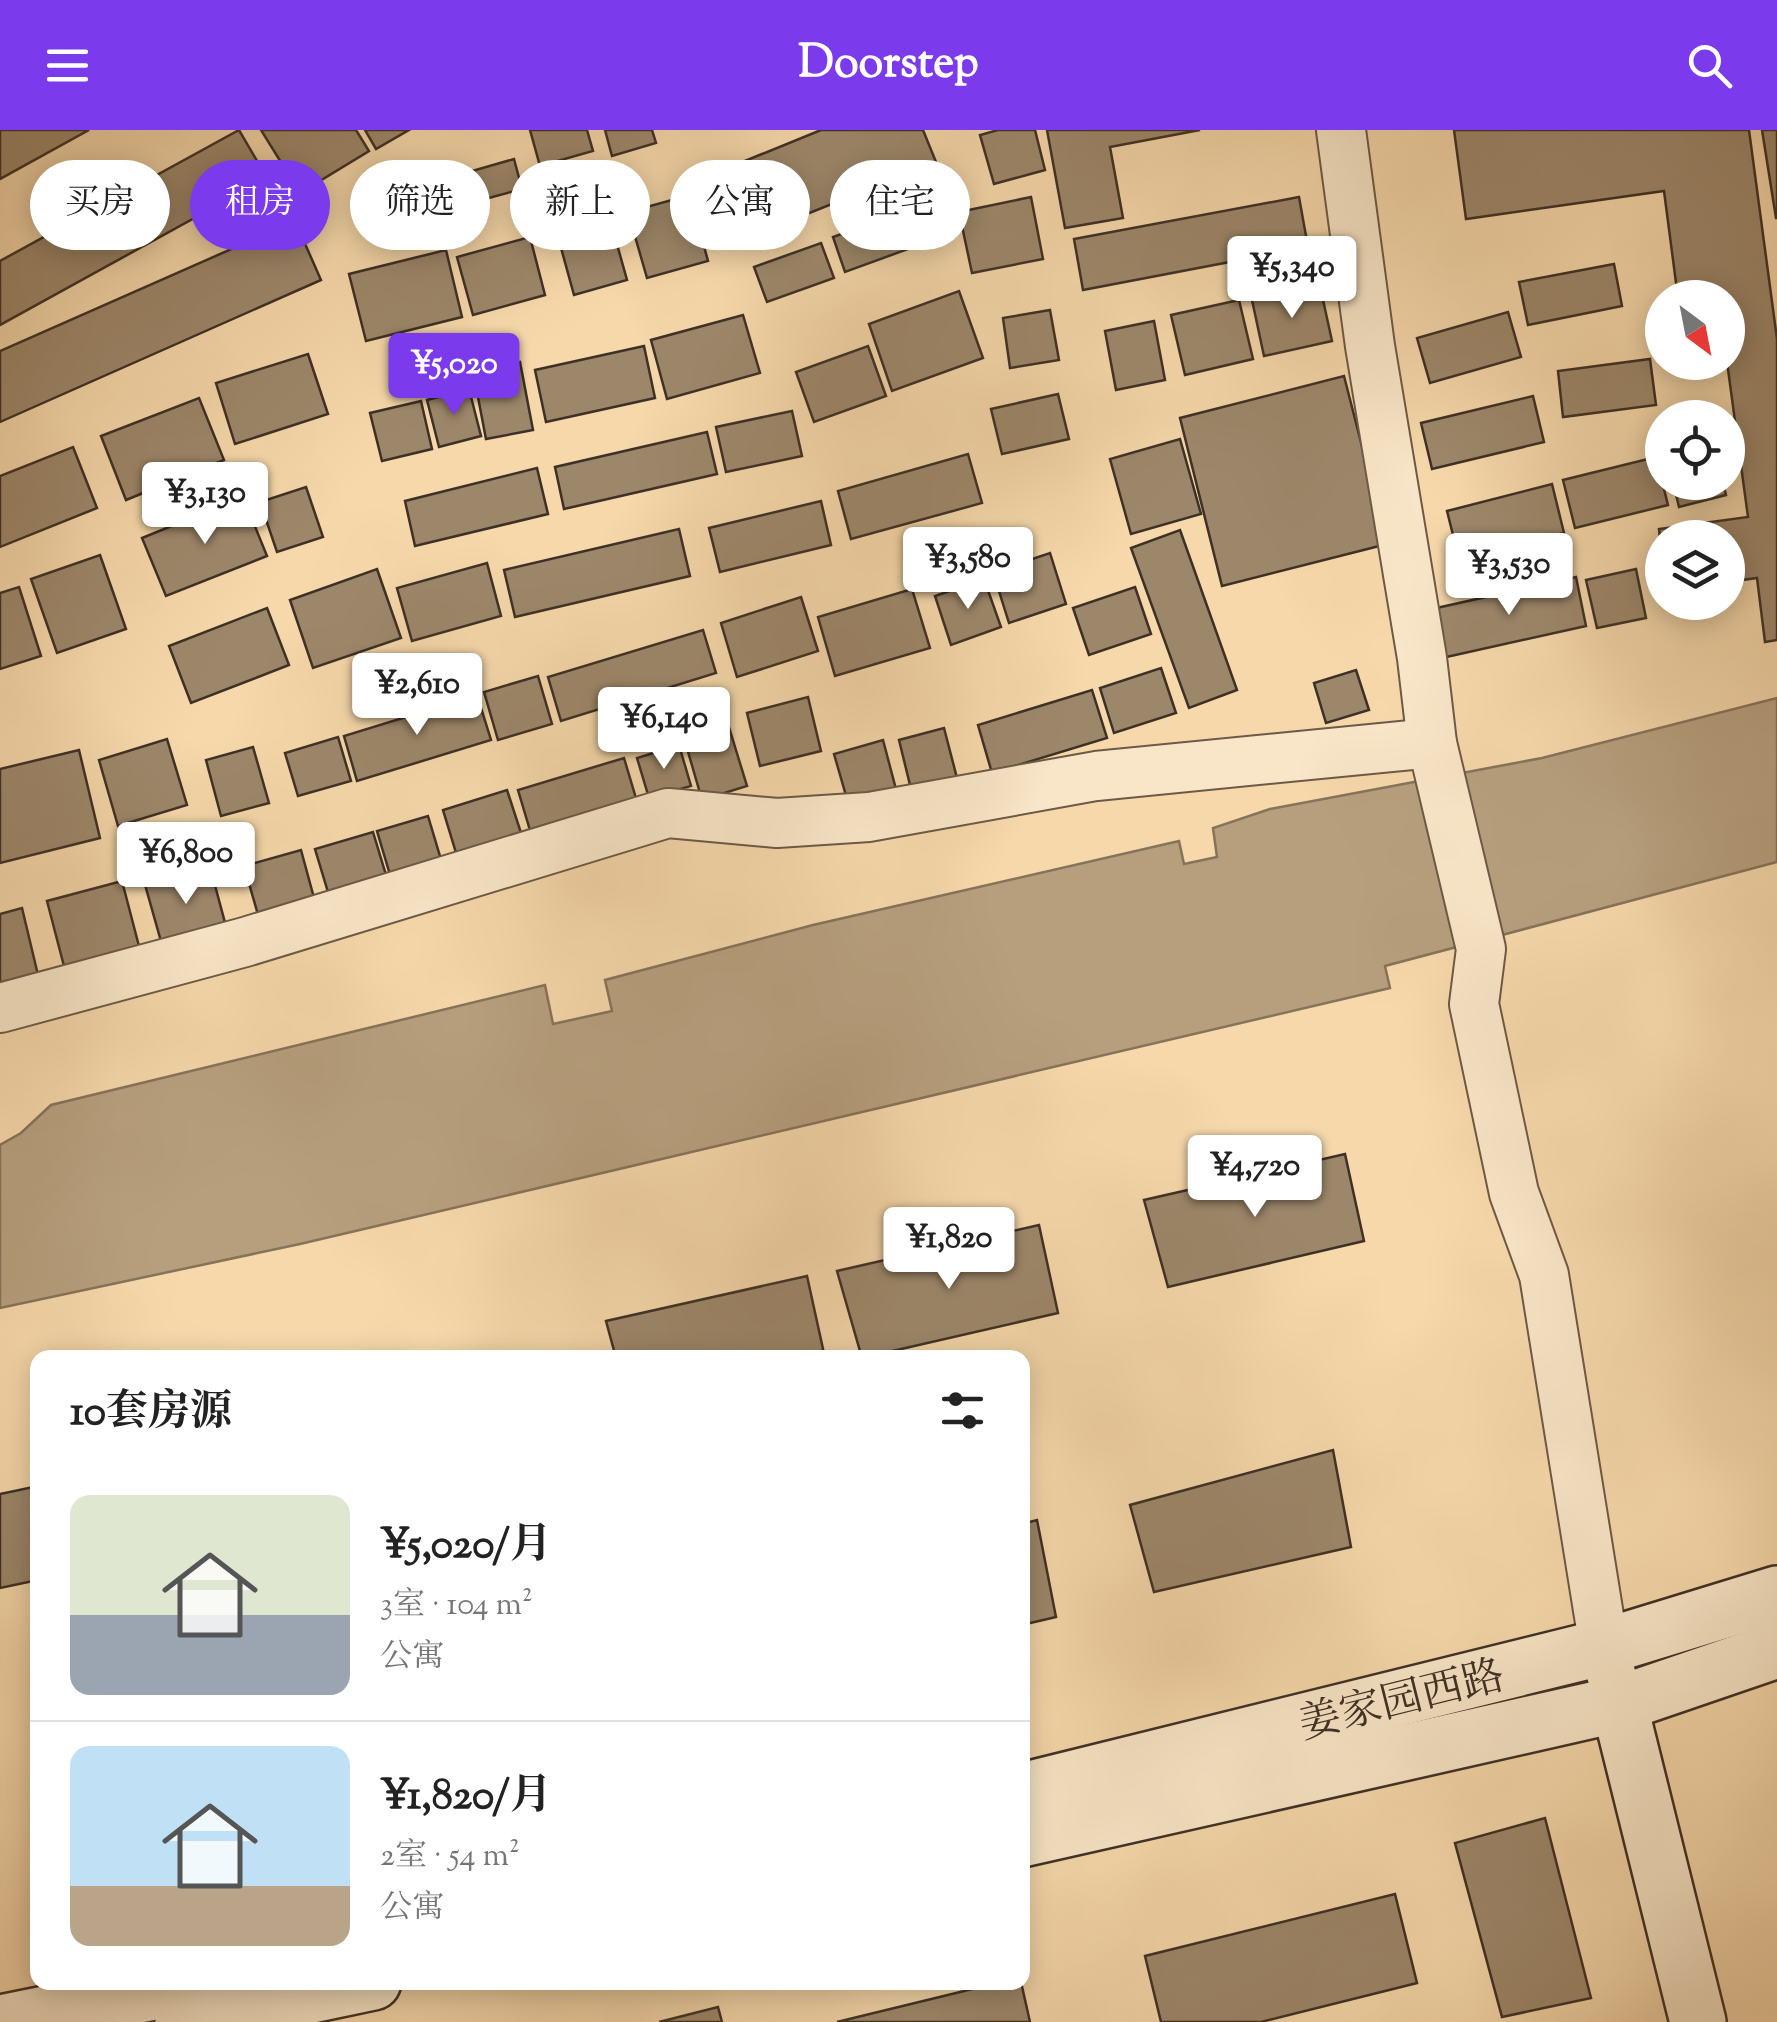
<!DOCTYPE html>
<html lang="zh">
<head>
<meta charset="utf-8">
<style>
  body { margin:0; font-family:"Sorts Mill Goudy","Noto Serif SC",serif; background:#f6f6f6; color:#222; height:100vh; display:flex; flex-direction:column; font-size:38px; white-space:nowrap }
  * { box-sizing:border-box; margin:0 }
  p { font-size:32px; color:#767676 }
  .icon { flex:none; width:55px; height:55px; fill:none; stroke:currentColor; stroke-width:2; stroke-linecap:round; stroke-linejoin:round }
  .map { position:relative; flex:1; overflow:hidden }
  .side { position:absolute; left:30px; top:1220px; width:1000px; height:640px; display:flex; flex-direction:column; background:#fff; border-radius:20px; box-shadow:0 5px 25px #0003 }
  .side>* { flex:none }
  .top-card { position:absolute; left:30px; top:30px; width:1000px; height:90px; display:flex; gap:20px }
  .needle { width:65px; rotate:148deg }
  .buttons { position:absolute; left:1645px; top:150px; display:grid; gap:20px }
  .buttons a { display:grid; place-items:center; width:100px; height:100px; border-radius:50%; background:#fff; box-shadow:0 5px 25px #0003; font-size:50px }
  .price { position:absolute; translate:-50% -85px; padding:0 22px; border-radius:10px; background:#fff; color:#222; font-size:32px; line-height:65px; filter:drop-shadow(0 2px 5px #0008) }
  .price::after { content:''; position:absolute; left:50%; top:60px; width:30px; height:22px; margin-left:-15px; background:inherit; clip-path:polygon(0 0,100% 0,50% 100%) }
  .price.active { background:#7c3aed; color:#fff }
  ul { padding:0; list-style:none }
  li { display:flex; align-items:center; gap:30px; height:250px; padding:0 40px }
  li+li { border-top:2px solid #e0e0e0 }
  li span { display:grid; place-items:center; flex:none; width:280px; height:200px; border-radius:20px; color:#555 }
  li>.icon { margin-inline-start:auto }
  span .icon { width:120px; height:120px; fill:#fffc; stroke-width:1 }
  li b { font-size:42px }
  h2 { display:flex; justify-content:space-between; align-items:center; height:120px; padding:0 40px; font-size:42px }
  .pill { padding:0 35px; border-radius:45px; background:#fff; box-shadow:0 5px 25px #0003; font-size:35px; line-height:90px }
  .pill.active { background:#7c3aed; color:#fff }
  header { display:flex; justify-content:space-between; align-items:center; height:130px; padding:0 40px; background:#7c3aed; color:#fff; font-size:45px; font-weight:800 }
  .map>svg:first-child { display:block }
</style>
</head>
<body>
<header><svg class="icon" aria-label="menu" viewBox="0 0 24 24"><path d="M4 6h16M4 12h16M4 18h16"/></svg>Doorstep<svg class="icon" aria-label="search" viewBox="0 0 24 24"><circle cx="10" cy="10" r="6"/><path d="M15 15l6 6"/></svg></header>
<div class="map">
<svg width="1777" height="1892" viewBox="0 0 1777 1892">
  <rect width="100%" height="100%" fill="#f6d8ab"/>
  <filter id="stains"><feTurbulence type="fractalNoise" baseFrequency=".002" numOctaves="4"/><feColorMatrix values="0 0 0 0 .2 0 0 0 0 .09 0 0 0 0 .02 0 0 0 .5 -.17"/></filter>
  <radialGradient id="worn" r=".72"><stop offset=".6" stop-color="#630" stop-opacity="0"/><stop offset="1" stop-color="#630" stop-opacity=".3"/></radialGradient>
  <polygon fill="#b79f7e" stroke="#86735b" stroke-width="2.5" points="1777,568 1777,732 1385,836 1390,858 300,1114 0,1178 0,1015 21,1003 51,975 545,855 553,894 612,881 605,850 813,795 1179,711 1184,734 1217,727 1213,698 1270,679 1542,628"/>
  <g fill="#9d876b" stroke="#3d3026" stroke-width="2.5">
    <polygon points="0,0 89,0 0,49"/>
    <polygon points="239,0 267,48 0,195 0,131"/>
    <polygon points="261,0 356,0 369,21 300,63"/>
    <polygon points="365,0 409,0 376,19"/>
    <polygon points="530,0 587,0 593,21 540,36"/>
    <polygon points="605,0 652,0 656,13 612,26"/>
    <polygon points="821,0 923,0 936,32 740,111 713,44"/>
    <polygon points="998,0 1035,0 1045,40 994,54 980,5"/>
    <polygon points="1047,0 1200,0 1110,17 1123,88 1065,98"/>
    <polygon points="1454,0 1749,0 1777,209 1777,510 1765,512 1757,448 1728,452 1728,408 1662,408 1662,428 1659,399 1748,387 1727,232 1728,168 1678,168 1664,61 1466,89"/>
    <polygon points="1762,0 1777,0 1777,88 1776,88"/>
    <polygon points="514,29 522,59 445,80 437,51"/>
    <polygon points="690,65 708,131 647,148 628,82"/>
    <polygon points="1031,67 1043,129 972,143 959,82"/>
    <polygon points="1299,67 1308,117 1083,160 1074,109"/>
    <polygon points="925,74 938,108 845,142 833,107"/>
    <polygon points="608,82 627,150 574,165 555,96"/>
    <polygon points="295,91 321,150 0,292 0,221"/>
    <polygon points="530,107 545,165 473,185 457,127"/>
    <polygon points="821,113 834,148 767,172 754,137"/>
    <polygon points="446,120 462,187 366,211 349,144"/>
    <polygon points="1614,134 1622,176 1528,195 1519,152"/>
    <polygon points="1320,156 1332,211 1264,226 1252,170"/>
    <polygon points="959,161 983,228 892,261 869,194"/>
    <polygon points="1239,170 1253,229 1185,245 1171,185"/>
    <polygon points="1050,180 1059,230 1010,238 1003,188"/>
    <polygon points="1508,182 1521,227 1430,253 1417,208"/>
    <polygon points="743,185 760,243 667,269 651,210"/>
    <polygon points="1154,191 1165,250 1116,260 1105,201"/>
    <polygon points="644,216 655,268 546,292 535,240"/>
    <polygon points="868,216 886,266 814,292 796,242"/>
    <polygon points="308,224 328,284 235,314 216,253"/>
    <polygon points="1650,229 1656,275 1563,287 1558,241"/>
    <polygon points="520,232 533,300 486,309 473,241"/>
    <polygon points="1344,246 1387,414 1222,456 1180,288"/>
    <polygon points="469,259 481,306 439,317 427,270"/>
    <polygon points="1058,264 1069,309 1002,324 991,279"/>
    <polygon points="1533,266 1544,312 1432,339 1421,293"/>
    <polygon points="199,268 224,330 126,370 101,306"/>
    <polygon points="421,271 432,319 382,331 370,283"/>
    <polygon points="792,281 802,326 726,342 716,297"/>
    <polygon points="707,302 717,344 564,379 555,337"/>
    <polygon points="1180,309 1201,384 1131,404 1110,329"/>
    <polygon points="73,317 97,378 0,417 0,346"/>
    <polygon points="968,324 982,373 851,409 838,361"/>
    <polygon points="1656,327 1668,375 1575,398 1563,350"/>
    <polygon points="537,338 548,384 415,416 405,371"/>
    <polygon points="1673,352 1723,352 1726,365 1679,377"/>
    <polygon points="1552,354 1564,403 1459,429 1447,381"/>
    <polygon points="306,357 323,407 277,422 260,372"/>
    <polygon points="243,367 267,426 166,466 142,408"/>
    <polygon points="821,371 831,415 720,442 709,398"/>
    <polygon points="679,399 690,446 515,487 504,440"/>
    <polygon points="1180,400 1237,560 1189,578 1131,418"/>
    <polygon points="1050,423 1066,474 1009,493 993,442"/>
    <polygon points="100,425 126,499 57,523 31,449"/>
    <polygon points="487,433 501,486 412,511 397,458"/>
    <polygon points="377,439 401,508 313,538 290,470"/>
    <polygon points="1636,439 1646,488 1597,498 1586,450"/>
    <polygon points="1576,447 1586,496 1442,528 1432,479"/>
    <polygon points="984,449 1001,497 951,515 935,466"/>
    <polygon points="19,457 41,526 0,539 0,463"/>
    <polygon points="1135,457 1151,504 1089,525 1073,478"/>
    <polygon points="912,459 930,518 835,546 818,487"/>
    <polygon points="801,467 818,521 737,547 721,493"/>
    <polygon points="267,478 289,535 191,573 169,516"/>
    <polygon points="703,500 716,543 561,591 548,547"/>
    <polygon points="1161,538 1176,583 1114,603 1100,558"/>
    <polygon points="1356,540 1369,580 1326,593 1314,553"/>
    <polygon points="538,546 552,594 498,610 484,562"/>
    <polygon points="1092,560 1107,608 992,643 978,595"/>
    <polygon points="477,565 491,610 357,651 344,606"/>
    <polygon points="808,567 821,621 760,636 747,583"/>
    <polygon points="724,581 747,656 702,670 680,594"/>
    <polygon points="944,598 957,648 911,659 899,610"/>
    <polygon points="338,607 351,651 298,666 285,623"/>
    <polygon points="167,609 187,675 118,696 99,630"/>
    <polygon points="883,610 897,663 849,676 834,624"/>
    <polygon points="679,615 691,656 649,668 637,628"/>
    <polygon points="253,617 269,673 221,686 206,630"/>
    <polygon points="79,620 100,708 0,733 0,639"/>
    <polygon points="624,628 638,675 532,707 518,660"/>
    <polygon points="507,660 522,706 457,726 443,680"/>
    <polygon points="428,686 442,733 391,748 377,701"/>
    <polygon points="373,702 389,755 331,772 315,719"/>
    <polygon points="301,720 317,779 261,795 244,736"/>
    <polygon points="209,733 228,804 164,822 144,751"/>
    <polygon points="122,751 140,820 65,840 47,771"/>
    <polygon points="22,778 38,845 0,854 0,784"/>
    <polygon points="1345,1024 1364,1111 1168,1157 1144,1070"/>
    <polygon points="1039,1095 1058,1183 862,1228 837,1141"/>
    <polygon points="807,1146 825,1228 616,1228 606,1191"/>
    <polygon points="1333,1320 1351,1417 1154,1462 1130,1375"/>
    <polygon points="38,1356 38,1450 0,1458 0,1364"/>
    <polygon points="1037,1390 1056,1487 1022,1495 1022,1394"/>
    <polygon points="1545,1688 1591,1868 1502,1887 1455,1713"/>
    <polygon points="1395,1764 1417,1853 1261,1892 1161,1892 1145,1826"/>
    <polygon points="1001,1852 1021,1852 1030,1892 837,1892"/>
    <polygon points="718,1877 722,1892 659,1892"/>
  </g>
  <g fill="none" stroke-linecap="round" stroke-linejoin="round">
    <g stroke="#6b5a47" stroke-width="52">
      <g id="street">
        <polyline points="1341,0 1370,216 1422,528 1432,613 1481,819 1474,874 1514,1063 1544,1145 1604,1517 1619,1574"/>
        <polyline points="0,878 245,812 668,683 777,693 869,687 1096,646 1432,613"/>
      </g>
    </g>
    <g stroke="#3d3026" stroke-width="60">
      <g id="secondary">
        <polyline points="1619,1574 1698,1892"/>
        <polyline points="1022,1661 1604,1517 1777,1464"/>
        <polyline points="1022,1709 1619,1574 1777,1520"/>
        <polyline points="6,1892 203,1852"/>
        <polyline points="183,1892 373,1852"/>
      </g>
    </g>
    <use href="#street" stroke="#f9e6c8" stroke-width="48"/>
    <use href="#secondary" stroke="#f9e6c8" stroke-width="55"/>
  </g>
  <g text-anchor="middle" stroke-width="8" stroke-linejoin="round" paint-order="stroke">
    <g font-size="42" fill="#3d3026" stroke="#f9e6c8">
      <text transform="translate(1401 1568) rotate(-14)" y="15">姜家园西路</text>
    </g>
  </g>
  <rect width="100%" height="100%" filter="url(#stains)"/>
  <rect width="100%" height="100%" fill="url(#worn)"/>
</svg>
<div class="buttons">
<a><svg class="needle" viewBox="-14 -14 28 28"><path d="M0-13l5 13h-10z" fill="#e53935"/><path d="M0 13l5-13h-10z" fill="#767676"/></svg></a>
<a><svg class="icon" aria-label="locate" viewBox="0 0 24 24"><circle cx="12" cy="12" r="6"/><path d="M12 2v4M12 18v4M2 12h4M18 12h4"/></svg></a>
<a><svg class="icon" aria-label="layers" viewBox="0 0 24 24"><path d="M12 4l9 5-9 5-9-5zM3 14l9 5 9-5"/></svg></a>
</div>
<b class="price" style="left:1292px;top:191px">¥5,340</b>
<b class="price active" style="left:454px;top:288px">¥5,020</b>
<b class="price" style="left:205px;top:417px">¥3,130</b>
<b class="price" style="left:968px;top:482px">¥3,580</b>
<b class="price" style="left:1509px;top:488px">¥3,530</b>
<b class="price" style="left:417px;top:608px">¥2,610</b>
<b class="price" style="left:664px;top:642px">¥6,140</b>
<b class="price" style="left:186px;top:777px">¥6,800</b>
<b class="price" style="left:1255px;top:1090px">¥4,720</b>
<b class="price" style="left:949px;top:1162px">¥1,820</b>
<div class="top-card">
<a class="pill">买房</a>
<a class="pill active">租房</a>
<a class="pill">筛选</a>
<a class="pill">新上</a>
<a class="pill">公寓</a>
<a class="pill">住宅</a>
</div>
<section class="side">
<h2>10套房源<svg class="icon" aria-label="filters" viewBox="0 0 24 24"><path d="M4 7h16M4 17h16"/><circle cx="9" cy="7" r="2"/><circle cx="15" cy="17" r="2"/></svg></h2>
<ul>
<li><span style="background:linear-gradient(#dfe7d0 60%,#9aa5b1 0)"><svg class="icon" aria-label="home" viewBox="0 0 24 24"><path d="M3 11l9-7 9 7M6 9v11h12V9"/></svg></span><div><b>¥5,020/月</b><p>3室 · 104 m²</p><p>公寓</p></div></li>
<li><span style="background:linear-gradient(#bfe0f5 70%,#b9a48a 0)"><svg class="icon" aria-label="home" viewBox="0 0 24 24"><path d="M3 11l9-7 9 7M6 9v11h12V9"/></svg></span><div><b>¥1,820/月</b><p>2室 · 54 m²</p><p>公寓</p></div></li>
</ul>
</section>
</div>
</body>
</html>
